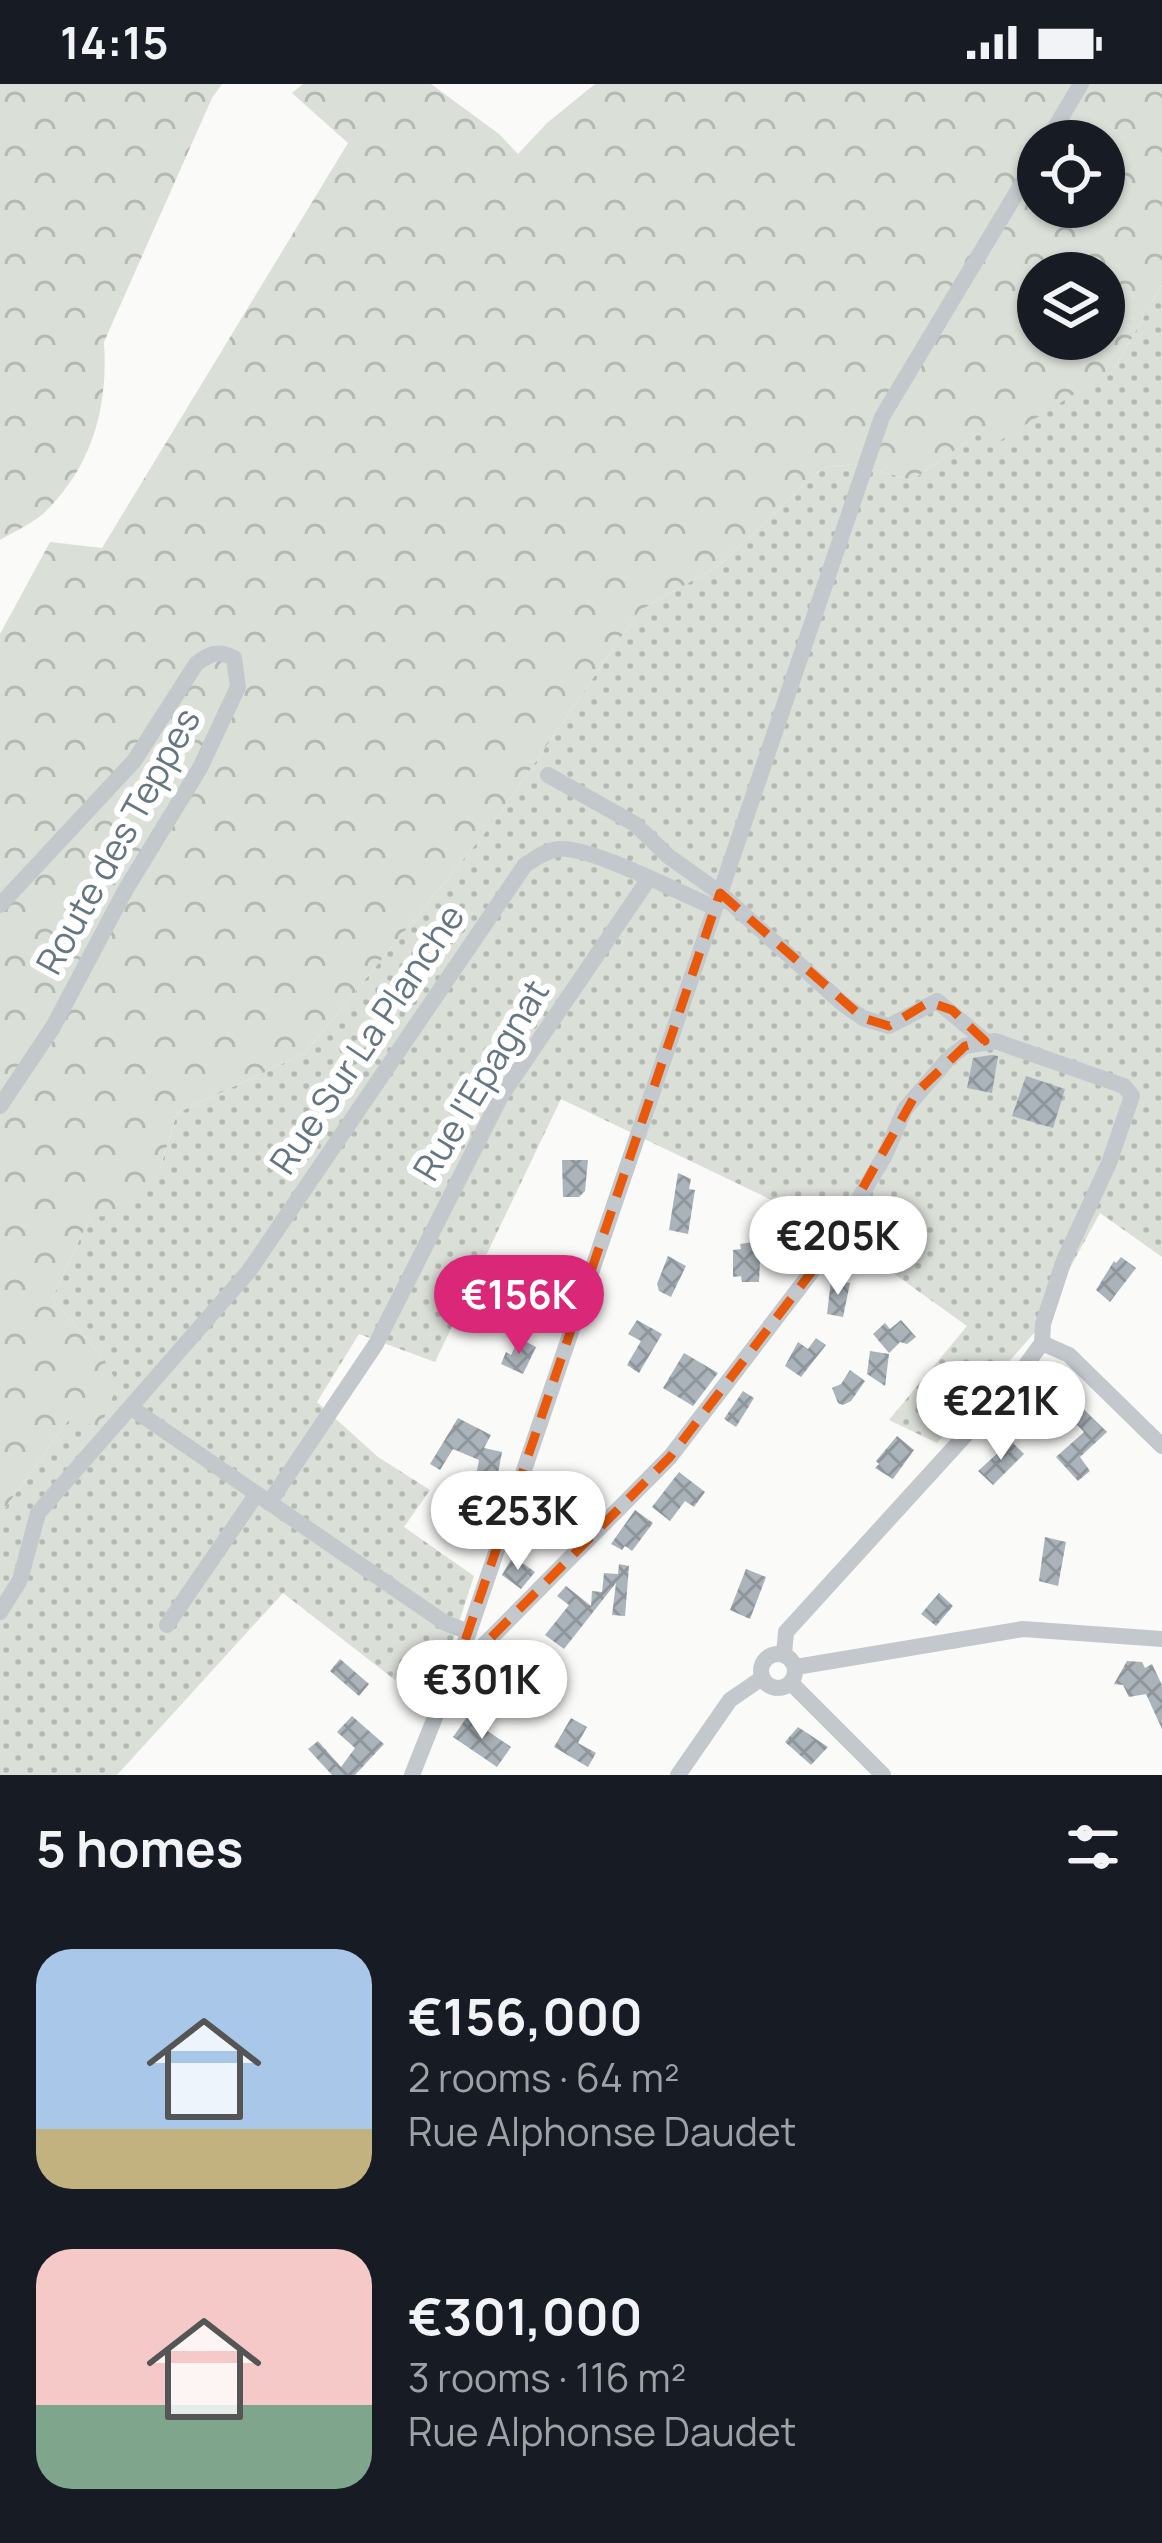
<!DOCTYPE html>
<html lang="en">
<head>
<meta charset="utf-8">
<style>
  body { margin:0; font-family:Manrope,sans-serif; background:#20242c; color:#f1f3f6; height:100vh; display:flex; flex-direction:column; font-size:45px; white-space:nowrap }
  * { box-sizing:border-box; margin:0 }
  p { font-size:39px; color:#9ea1a6 }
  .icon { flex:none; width:66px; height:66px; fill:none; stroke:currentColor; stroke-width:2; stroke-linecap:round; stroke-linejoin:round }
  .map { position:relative; height:1691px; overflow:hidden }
  .side { display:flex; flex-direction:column; background:#171b24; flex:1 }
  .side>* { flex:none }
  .controls { position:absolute; left:1017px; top:36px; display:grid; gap:24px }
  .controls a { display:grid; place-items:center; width:108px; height:108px; border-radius:50%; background:#171b24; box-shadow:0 3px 9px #0004; font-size:60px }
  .price { position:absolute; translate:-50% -102px; padding:0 27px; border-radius:42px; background:#fff; color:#222; font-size:39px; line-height:78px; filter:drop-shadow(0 3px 6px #0008) }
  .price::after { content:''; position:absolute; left:50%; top:72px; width:36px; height:27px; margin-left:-18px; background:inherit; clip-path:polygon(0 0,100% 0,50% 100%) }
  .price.on { background:#db2777; color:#fff }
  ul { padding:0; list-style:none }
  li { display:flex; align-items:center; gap:36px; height:300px; padding:0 36px }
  li span { display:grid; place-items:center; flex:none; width:336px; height:240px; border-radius:36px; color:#555 }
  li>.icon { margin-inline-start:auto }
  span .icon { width:144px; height:144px; fill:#fffc; stroke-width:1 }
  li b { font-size:51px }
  h2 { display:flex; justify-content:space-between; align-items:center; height:144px; padding:0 36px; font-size:51px }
  .status { display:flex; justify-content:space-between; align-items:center; height:84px; padding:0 60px; background:#171b24; direction:ltr }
  .status svg { height:33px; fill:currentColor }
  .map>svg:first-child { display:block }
</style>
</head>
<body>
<div class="status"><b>14:15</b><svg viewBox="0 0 49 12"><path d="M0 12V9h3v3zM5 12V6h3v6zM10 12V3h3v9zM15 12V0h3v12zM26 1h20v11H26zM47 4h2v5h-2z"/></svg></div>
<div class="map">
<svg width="1162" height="1691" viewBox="0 0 1162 1691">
  <defs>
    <pattern id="grass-dots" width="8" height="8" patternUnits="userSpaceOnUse" patternTransform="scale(3)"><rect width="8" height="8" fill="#dadfd7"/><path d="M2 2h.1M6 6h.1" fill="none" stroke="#b4b9b4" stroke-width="1.8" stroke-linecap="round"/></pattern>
    <pattern id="forest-crowns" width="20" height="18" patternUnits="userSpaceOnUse" patternTransform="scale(3)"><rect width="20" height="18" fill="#dadfd7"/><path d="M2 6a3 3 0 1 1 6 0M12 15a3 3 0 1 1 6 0" fill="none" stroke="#b4b9b4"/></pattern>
    <pattern id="building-cross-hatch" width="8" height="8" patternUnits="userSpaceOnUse" patternTransform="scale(3)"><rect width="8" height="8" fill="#aab3b9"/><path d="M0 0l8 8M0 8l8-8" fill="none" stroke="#8e969c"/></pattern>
  </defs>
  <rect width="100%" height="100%" fill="#fafaf8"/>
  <polygon fill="url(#grass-dots)" points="1162,201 1162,1173 1100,1129 1035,1248 937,1359 889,1336 967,1242 830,1144 561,1015 435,1278 359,1250 317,1318 378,1373 430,1406 404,1443 474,1492 431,1624 283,1509 117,1691 0,1691 0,1431 70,1334 103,1274 52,1215 90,1133 160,1085 177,1029 305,969 497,734 639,527 721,480 822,384 854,380 912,396 979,349 1114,285"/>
  <g fill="url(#forest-crowns)" fill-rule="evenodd">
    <path d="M0,0H222L212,14L104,258C108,321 94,378 48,425C36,438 15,447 0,456Z"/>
    <path d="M303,0H431L499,50L518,70L547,39L595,0H1162V201L1114,285L998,358L979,349L912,396L854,380L822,384L721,480L639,527L497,734L305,969L177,1029L160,1085L124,1131L90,1133L52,1215L103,1274L118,1300L100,1344L70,1334L0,1431V550L50,458L102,464L348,59L292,9ZM1038,57H1104V123H1038ZM1038,189H1104V255H1038Z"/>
  </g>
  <g fill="url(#building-cross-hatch)">
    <polygon points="991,971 998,972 992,1009 967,1004 973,974"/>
    <polygon points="1026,992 1065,1005 1053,1044 1012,1032"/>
    <polygon points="562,1076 588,1076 585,1107 579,1113 563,1113"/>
    <polygon points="678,1089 691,1095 689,1105 695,1106 688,1150 669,1146"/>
    <polygon points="761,1157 759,1198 742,1198 741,1192 733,1193 733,1166 741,1165 740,1160"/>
    <polygon points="668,1172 686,1182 671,1213 659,1207 657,1200"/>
    <polygon points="1121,1173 1136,1184 1110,1218 1096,1206 1114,1177 1116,1179"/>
    <polygon points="831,1196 850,1199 843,1233 827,1230"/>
    <polygon points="519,1203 540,1213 527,1242 510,1234"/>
    <polygon points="637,1236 662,1250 639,1289 627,1281 641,1257 628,1250"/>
    <polygon points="901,1236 916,1253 907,1260 900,1258 889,1269 873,1250 885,1239 890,1245"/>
    <polygon points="519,1254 536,1263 523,1290 501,1280 506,1268 511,1271"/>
    <polygon points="816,1254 826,1261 801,1293 785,1282 798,1258 808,1265"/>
    <polygon points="870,1267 889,1270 885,1302 867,1290"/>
    <polygon points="684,1269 718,1289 693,1322 663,1304"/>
    <polygon points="850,1286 865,1297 851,1317 843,1321 838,1319 832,1304 841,1300"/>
    <polygon points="743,1307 754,1314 736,1343 724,1335"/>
    <polygon points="1071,1313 1107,1348 1080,1373 1090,1387 1078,1397 1056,1373 1084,1348 1060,1323"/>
    <polygon points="1049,1321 1060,1332 1037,1353 1026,1341 1032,1336 1029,1333 1040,1322 1043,1326"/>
    <polygon points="458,1334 491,1351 484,1364 502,1368 497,1395 476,1392 479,1376 453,1365 440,1386 430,1380"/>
    <polygon points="897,1352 914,1366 893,1395 875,1384 879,1380 876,1377"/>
    <polygon points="1011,1357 1024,1370 993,1401 978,1387"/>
    <polygon points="679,1388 705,1408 694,1423 685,1417 670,1437 652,1423"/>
    <polygon points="635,1426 653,1439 632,1467 625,1462 622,1466 611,1460"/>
    <polygon points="1045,1453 1066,1458 1058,1502 1039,1497"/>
    <polygon points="513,1472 535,1488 521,1505 502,1491"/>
    <polygon points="619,1480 629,1482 625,1532 612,1531 616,1499 564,1565 545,1551 569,1521 557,1512 566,1502 591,1522 592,1507 602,1508 604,1489 618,1490"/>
    <polygon points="746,1485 766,1493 750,1535 730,1526"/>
    <polygon points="939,1509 953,1522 936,1542 921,1530"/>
    <polygon points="340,1575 369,1600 359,1612 330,1587"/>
    <polygon points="1127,1577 1142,1578 1145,1584 1152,1580 1162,1601 1162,1645 1146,1610 1129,1613 1123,1601 1114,1600"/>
    <polygon points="352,1632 384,1660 355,1691 332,1691 308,1665 318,1657 341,1683 355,1664 337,1648"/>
    <polygon points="467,1633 511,1663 497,1683 453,1653"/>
    <polygon points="571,1634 587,1643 578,1659 596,1669 588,1683 554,1663"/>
    <polygon points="798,1643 828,1663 811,1681 785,1658"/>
  </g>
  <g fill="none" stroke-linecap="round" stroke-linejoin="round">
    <g stroke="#c3c8cc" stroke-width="16">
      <polyline points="1047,57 1081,0"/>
      <polyline points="548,691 635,740 668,772 720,809 843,920 863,934 889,942 937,917 985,957"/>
      <path d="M0,821L134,677L196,580C210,569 218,566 234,574L238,603L200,684L126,805L53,943L0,1022"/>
      <polyline points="1042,1259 1069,1271 1162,1362"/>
      <polyline points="133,1325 445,1539 469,1548"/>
      <polyline points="269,1419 376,1260 501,1012 648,796"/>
      <path d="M0,1528L20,1496L38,1429L249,1187L525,781C536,774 547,766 560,765C590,762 682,810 715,824"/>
      <polyline points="167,1541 256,1411"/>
      <circle cx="778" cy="1587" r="17"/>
      <polyline points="796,1583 1023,1545 1162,1555"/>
      <polyline points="459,1586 670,1373 826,1169 884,1073 905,1025 949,974 965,962 995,957 1124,1002 1132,1012 1109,1079 1064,1176 1043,1240 1042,1259 1012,1300 786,1548 784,1570"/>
      <polyline points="791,1599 883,1691"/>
      <polyline points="412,1691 469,1548 882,333 1038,73"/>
      <polyline points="678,1691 730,1616 762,1594"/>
    </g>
  </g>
  <path fill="none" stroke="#e8590c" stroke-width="9" stroke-dasharray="24 15" stroke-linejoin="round" d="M720,809L863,934L889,942L929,918L952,926L985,957L965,962L917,1008L826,1169L670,1373L453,1592Z"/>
  <g text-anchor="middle" stroke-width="12" stroke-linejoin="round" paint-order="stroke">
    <g font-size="36" fill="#657683" stroke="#fff">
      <text transform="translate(118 757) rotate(-61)" y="13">Route des Teppes</text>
      <text transform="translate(367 955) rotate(-56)" y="13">Rue Sur La Planche</text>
      <text transform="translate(481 996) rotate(-59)" y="13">Rue l'Epagnat</text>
    </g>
  </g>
</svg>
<div class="controls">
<a><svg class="icon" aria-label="locate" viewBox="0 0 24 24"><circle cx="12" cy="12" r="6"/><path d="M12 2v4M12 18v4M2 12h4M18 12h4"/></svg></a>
<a><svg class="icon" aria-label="layers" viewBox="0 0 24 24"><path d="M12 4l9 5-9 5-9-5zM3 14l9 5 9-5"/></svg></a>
</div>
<b class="price" style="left:838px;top:1214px">€205K</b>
<b class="price on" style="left:519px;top:1273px">€156K</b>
<b class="price" style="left:1001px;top:1379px">€221K</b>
<b class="price" style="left:518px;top:1489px">€253K</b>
<b class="price" style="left:482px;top:1658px">€301K</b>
</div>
<section class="side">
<h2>5 homes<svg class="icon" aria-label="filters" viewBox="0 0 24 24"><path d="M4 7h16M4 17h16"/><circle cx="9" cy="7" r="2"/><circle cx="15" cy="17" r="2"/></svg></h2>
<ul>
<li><span style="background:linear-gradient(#a9c7e8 75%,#c2b280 0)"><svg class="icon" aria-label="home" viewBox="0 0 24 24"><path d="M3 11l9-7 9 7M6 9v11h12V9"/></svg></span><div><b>€156,000</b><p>2 rooms · 64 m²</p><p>Rue Alphonse Daudet</p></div></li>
<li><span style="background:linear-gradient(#f6c9c9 65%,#7fa58c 0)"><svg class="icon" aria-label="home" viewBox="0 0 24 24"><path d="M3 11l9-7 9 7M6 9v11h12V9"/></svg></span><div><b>€301,000</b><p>3 rooms · 116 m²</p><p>Rue Alphonse Daudet</p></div></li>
</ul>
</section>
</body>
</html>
